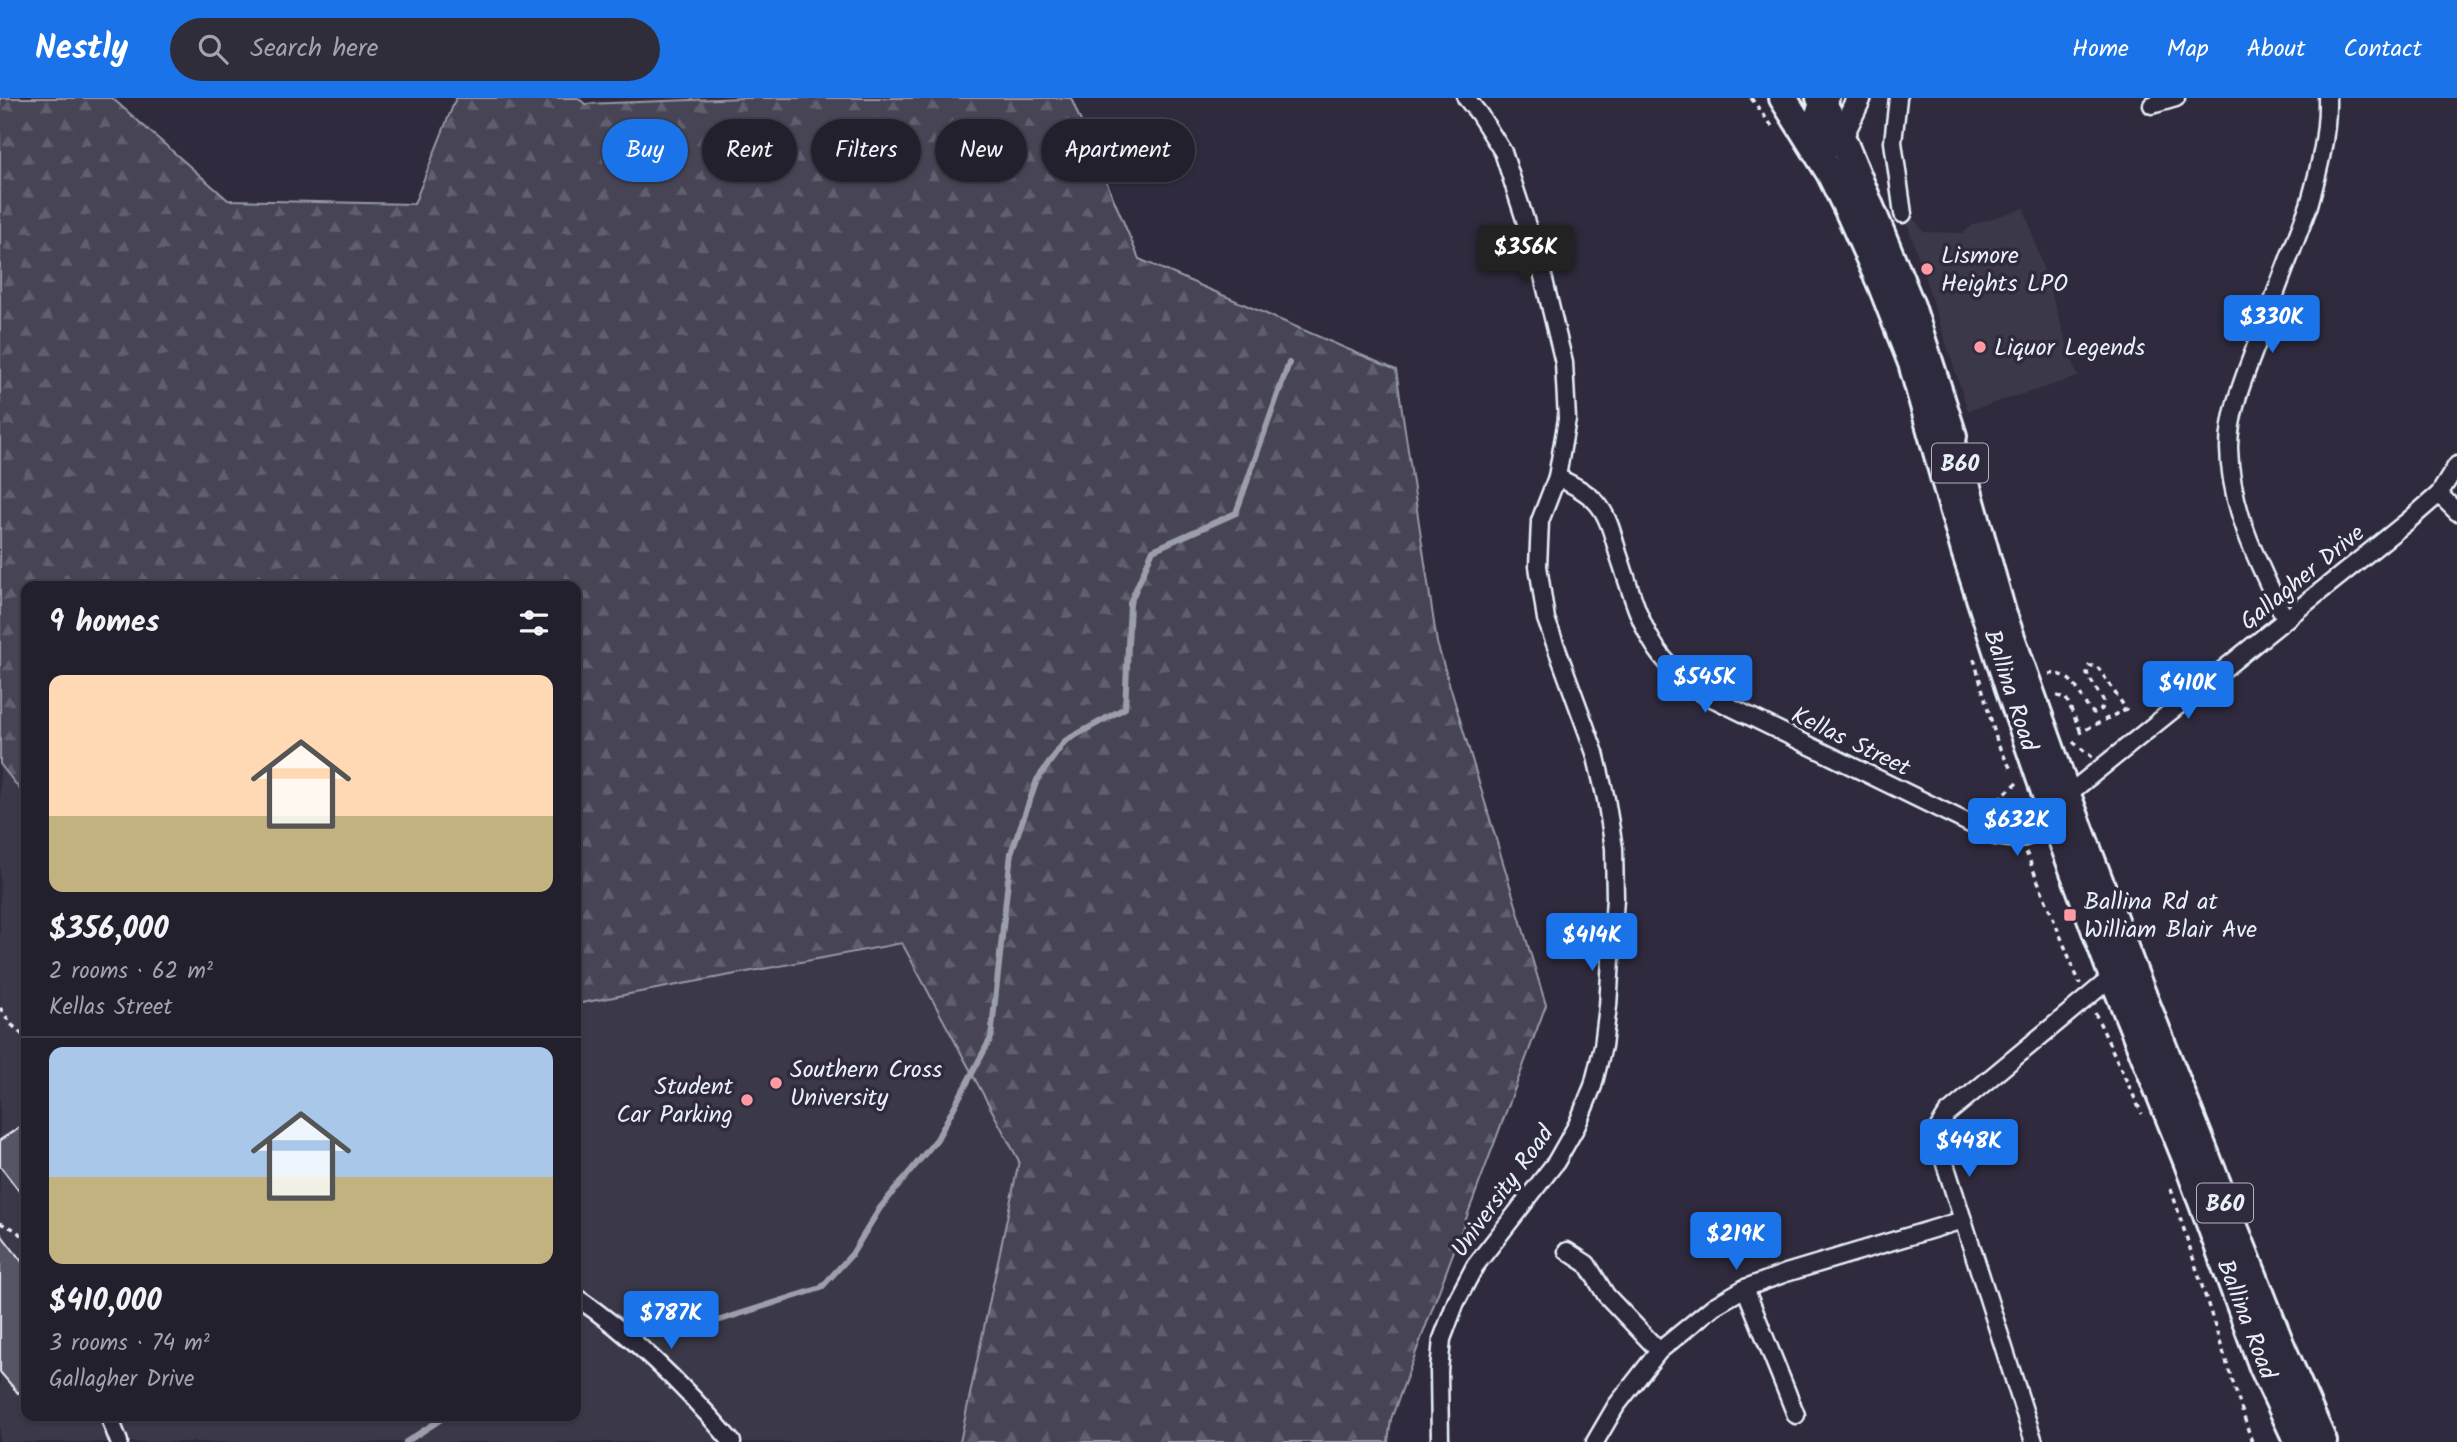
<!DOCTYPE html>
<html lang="en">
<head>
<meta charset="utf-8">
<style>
  body { margin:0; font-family:Kalam,sans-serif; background:#2f2d3a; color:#f1f3f6; height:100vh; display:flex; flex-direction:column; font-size:26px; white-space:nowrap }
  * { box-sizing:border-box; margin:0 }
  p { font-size:23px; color:#a3a3aa }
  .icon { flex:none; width:38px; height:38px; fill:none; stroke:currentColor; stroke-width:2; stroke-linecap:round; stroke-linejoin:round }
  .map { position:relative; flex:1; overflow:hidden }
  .panel { position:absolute; left:21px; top:483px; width:560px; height:840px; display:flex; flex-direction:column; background:#23202e; border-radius:14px; box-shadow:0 2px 5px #0004,0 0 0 2px #403e4a }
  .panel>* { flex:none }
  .hud { position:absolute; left:602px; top:21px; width:665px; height:63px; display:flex; gap:14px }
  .price { position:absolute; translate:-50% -60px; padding:0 16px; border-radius:7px; background:#1a73e8; color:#fff; font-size:23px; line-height:46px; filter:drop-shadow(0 2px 4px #0008) }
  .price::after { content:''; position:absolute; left:50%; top:42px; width:21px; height:16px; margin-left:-10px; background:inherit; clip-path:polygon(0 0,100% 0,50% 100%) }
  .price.selected { background:#222; color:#fff }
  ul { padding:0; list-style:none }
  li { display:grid; align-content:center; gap:14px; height:371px; padding:0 28px }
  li+li { border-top:2px solid #403e4a }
  li span { display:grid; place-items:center; height:217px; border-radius:14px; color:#555 }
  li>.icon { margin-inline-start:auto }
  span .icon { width:126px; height:126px; fill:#fffc; stroke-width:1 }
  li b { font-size:30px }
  h2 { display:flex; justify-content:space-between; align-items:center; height:84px; padding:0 28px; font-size:30px }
  .chip { padding:0 24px; border-radius:32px; background:#23202e; box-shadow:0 2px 5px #0004,0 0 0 2px #403e4a; font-size:24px; line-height:63px }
  .chip.selected { background:#1a73e8; color:#fff }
  header { display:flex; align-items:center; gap:42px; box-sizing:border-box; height:98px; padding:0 35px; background:#1a73e8; color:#fff }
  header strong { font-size:33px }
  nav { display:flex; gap:38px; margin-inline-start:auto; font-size:24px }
  .search { width:490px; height:63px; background:#2f2d3a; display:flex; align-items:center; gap:18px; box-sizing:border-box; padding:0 24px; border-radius:38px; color:#a3a3aa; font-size:26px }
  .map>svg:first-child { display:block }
</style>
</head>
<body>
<header>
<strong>Nestly</strong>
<div class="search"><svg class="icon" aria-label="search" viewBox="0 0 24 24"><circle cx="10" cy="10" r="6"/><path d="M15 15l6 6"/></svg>Search here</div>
<nav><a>Home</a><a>Map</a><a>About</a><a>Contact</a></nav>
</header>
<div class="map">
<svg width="2457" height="1344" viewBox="0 0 2457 1344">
  <defs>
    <pattern id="forest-firs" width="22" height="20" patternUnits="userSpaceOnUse" patternTransform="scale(1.75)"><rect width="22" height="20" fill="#464455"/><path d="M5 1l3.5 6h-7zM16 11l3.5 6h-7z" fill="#615f6e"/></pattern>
  </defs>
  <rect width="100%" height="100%" fill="#2f2a3d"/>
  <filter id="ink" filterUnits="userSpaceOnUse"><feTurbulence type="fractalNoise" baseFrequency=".0143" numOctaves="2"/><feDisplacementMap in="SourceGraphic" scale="14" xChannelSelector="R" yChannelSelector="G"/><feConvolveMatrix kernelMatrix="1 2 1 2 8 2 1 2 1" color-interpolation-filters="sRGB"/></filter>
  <g filter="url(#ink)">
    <g fill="#3b3749">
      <polygon points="2024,110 2078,279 1968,313 1908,128 1909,114 1924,134 1963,135 1974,126"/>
      <polygon points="0,666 26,699 26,1318 576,1318 576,906 902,844 1019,1063 960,1344 0,1344"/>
    </g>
    <polygon fill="url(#forest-firs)" stroke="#979aa6" stroke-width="2" points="0,0 112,0 228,102 414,106 456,0 578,0 585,6 743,0 1071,0 1139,161 1396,272 1437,545 1546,907 1391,1321 1388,1344 960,1344 1019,1063 902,845 576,906 576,488 26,488 26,699 0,666"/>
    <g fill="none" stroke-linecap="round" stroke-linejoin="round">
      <g stroke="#9c9fab" stroke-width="6">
        <polyline points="676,1236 821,1190 852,1156 880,1110 937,1041 991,940 1011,755 1037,682 1065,643 1125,610 1130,505 1153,452 1236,415 1289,265"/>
        <polyline points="406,1344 446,1318"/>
      </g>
    </g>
    <g fill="#575565" stroke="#e8f1f8" stroke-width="2">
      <polygon points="26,1025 26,1102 0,1068 0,1042"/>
      <polygon points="0,1135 26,1169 26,1288 18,1295 0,1274"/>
    </g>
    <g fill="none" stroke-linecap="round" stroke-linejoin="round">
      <g stroke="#e8f1f8" stroke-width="21">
        <g id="street">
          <polyline points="1898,0 1893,44 1903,116"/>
          <polyline points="2152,7 2176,0"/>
          <path d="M1557,379C1571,386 1586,393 1597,405C1609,419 1613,438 1618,455C1639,517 1647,561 1706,597L1995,738C2027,744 2031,739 2053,717"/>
          <polyline points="2439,396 2457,414"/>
          <path d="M2285,521C2259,467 2230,411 2229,350C2229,311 2247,273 2260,237C2276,193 2293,150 2309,107C2319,72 2328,36 2327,0"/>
          <polyline points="2067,697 2408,423 2439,396 2457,367"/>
          <polyline points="1567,1153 1587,1166 1606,1197 1659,1253"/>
          <polyline points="1745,1190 1796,1317"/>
          <path d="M576,1199C635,1239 686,1290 732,1344"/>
          <polyline points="109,1318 119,1344"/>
          <polyline points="1440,1344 1439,1273 1442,1241 1456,1204 1475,1168 1556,1064 1577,1027 1593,988 1603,948 1608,908 1615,800 1614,750 1606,701 1595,655 1546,521 1538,468 1540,423 1557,379 1567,321 1564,265 1542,174 1503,54 1479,16 1466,0"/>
          <polyline points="1595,1344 1616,1308 1659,1253 1714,1208 1745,1190 1786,1175 1963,1122"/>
          <polyline points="2034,1344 1939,1047 1937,1032 1947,1016 2118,874"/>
        </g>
      </g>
      <g stroke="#e8f1f8" stroke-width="28">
        <g id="secondary">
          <polyline points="1841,38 1859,0"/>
          <path d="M1824,56C1815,29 1809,24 1827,0"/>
        </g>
      </g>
      <g stroke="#e8f1f8" stroke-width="32">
        <g id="primary">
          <polyline points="1783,0 1830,75 1850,116 1882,188 1912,265 1965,453 2009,590 2053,717 2113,879 2187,1063 2263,1269 2298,1344"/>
          <polyline points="1820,0 1841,38 1911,208 1953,338"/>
          <polyline points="1963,375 2002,514 2067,697 2130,865 2281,1248 2323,1344"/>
        </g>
      </g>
      <g stroke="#e8f1f8" stroke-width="3.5" stroke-dasharray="5 5" stroke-linecap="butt">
        <polyline points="1751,0 1774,31"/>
        <polyline points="1974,561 1998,647 2012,673"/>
        <path d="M2049,576C2072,573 2079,595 2089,612L2094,615L2102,611L2103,602L2087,576L2089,568H2097L2126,611L2079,635"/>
        <polyline points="2057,598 2066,600 2081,634"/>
        <polyline points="2073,644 2092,659"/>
        <polyline points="1983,714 2017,685"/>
        <polyline points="2016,722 2025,708"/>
        <polyline points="2026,754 2080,886"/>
        <polyline points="0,910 12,927 26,940"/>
        <polyline points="2095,915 2142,1016"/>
        <polyline points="2171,1091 2252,1344"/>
        <polyline points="0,1125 16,1132 26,1143"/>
      </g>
      <use href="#street" stroke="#2f2a3d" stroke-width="16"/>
      <use href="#secondary" stroke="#2f2a3d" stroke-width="23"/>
      <use href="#primary" stroke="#2f2a3d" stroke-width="26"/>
    </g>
  </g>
  <g fill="#ff9aa2" stroke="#2f2a3d" stroke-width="2.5">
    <circle cx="1927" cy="171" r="7"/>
    <circle cx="1980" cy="249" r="7"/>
    <rect x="2063" y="810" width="14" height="14" rx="3.5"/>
    <circle cx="776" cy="985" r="7"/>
    <circle cx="747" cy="1002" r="7"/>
  </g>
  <g text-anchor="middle" stroke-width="7" stroke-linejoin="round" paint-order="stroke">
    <g fill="#2f2a3d" stroke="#b0b5c0" stroke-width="2">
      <rect x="1932" y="345.5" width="56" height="39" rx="5"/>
      <rect x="2197" y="1085.5" width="56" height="39" rx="5"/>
    </g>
    <g font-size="23" font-weight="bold" fill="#e8f1f8">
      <text x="1960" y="373">B60</text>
      <text x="2225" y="1113">B60</text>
    </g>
    <g font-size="24" fill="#e8f1f8" stroke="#2f2a3d" text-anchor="start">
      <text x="1941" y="165">Lismore<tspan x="1941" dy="28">Heights LPO</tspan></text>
      <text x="1994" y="257">Liquor Legends</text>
      <text x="2084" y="811">Ballina Rd at<tspan x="2084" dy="28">William Blair Ave</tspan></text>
      <text x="790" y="979">Southern Cross<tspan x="790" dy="28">University</tspan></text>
      <text x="733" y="996" text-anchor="end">Student<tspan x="733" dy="28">Car Parking</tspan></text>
    </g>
    <g font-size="24" fill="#e8f1f8" stroke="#2f2a3d">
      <text transform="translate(2302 479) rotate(-39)" y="8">Gallagher Drive</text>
      <text transform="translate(2011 592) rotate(72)" y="8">Ballina Road</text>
      <text transform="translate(1851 643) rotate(26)" y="8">Kellas Street</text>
      <text transform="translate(1502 1093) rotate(-54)" y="8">University Road</text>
      <text transform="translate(2247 1221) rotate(69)" y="8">Ballina Road</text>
    </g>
  </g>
</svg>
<b class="price selected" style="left:1526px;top:187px">$356K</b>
<b class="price" style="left:2272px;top:257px">$330K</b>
<b class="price" style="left:1705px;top:617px">$545K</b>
<b class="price" style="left:2188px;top:623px">$410K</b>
<b class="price" style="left:2017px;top:760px">$632K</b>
<b class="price" style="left:1592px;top:875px">$414K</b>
<b class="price" style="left:1969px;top:1081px">$448K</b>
<b class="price" style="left:1736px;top:1174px">$219K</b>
<b class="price" style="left:671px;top:1253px">$787K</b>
<div class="hud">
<a class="chip selected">Buy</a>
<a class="chip">Rent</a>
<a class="chip">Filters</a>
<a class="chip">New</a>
<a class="chip">Apartment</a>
</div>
<section class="panel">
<h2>9 homes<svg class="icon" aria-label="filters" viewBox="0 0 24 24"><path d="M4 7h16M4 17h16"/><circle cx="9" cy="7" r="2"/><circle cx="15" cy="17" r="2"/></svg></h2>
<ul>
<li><span style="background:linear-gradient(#ffd9b3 65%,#c2b280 0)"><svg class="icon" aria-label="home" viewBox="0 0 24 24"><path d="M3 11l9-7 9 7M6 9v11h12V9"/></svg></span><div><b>$356,000</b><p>2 rooms · 62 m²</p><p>Kellas Street</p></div></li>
<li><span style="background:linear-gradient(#a9c7e8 60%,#c2b280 0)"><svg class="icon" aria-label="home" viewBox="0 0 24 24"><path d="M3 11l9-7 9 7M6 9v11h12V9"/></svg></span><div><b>$410,000</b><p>3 rooms · 74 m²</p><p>Gallagher Drive</p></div></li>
</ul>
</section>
</div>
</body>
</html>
